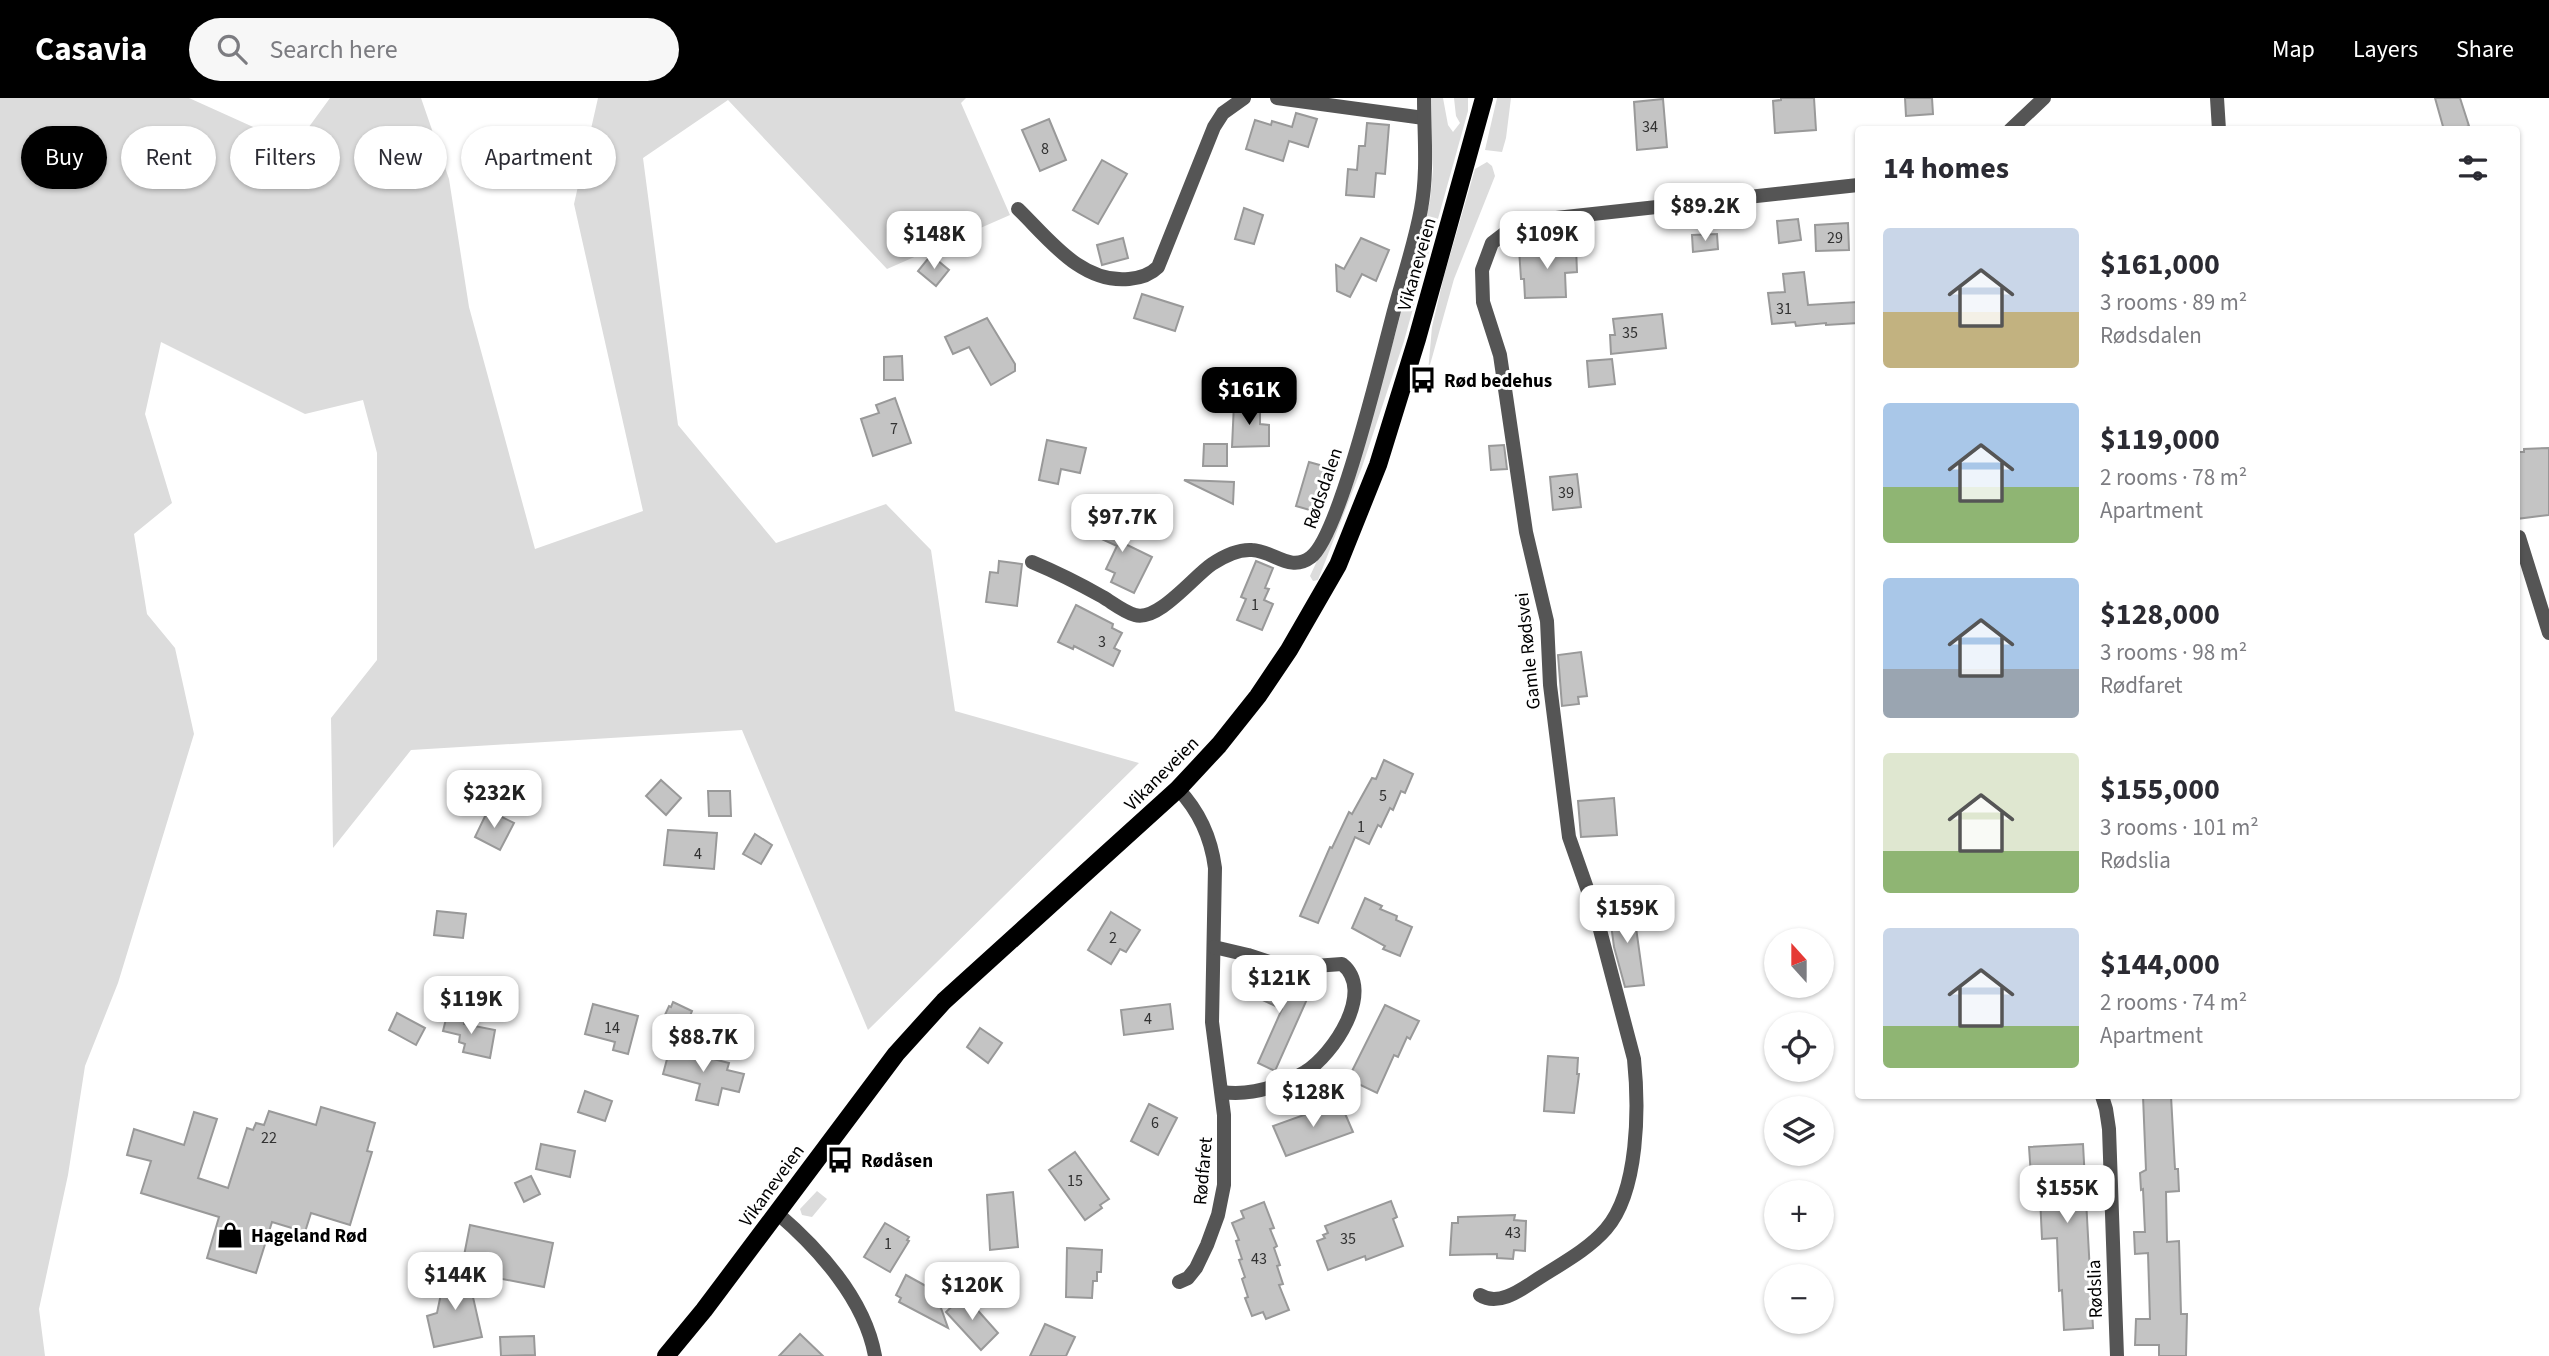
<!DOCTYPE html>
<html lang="en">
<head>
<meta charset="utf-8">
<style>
  body { margin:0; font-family:"Source Sans 3",sans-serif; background:#f7f7f7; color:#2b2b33; height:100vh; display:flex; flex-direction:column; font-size:26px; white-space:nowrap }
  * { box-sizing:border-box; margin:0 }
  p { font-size:23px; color:#7c7c81 }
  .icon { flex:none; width:38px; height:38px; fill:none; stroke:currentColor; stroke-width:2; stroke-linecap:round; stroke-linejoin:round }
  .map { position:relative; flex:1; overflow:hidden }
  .details { position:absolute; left:1855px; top:28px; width:665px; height:973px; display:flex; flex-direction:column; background:#fff; border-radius:7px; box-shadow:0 2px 5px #0004 }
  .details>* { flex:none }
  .banner { position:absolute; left:21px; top:28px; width:665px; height:63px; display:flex; gap:14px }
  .needle { width:46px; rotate:339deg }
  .tools { position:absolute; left:1764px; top:830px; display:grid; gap:14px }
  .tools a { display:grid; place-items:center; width:70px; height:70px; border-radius:50%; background:#fff; box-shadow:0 2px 5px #0004; font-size:35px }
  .price { position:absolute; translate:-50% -60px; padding:0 16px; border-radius:14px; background:#fff; color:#222; font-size:23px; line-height:46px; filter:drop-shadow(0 2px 4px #0008) }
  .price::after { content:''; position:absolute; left:50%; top:42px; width:21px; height:16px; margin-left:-10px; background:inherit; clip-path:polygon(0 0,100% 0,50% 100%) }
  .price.active { background:#000; color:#fff }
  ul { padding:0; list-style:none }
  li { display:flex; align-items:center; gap:21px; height:175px; padding:0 28px }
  li span { display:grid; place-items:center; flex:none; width:196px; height:140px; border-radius:7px; color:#555 }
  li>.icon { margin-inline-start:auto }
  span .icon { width:84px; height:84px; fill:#fffc; stroke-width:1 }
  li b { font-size:30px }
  h2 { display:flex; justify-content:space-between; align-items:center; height:84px; padding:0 28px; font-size:30px }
  .pill { padding:0 24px; border-radius:32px; background:#fff; box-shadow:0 2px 5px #0004; font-size:24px; line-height:63px }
  .pill.active { background:#000; color:#fff }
  header { display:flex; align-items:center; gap:42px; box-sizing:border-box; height:98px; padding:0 35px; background:#000; color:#fff }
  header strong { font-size:33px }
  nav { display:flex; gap:38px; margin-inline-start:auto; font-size:24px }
  .search { width:490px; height:63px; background:#f7f7f7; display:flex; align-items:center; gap:18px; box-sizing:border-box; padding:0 24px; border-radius:38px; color:#7c7c81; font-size:26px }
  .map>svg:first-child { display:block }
</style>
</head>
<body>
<header>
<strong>Casavia</strong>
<div class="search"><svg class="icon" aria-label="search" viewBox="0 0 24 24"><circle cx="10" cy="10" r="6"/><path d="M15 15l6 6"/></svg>Search here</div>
<nav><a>Map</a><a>Layers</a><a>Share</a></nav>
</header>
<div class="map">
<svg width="2549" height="1258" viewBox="0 0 2549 1258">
  <rect width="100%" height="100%" fill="#fff"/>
  <g fill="#dcdcdc">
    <polygon points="0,0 189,0 295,48 330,0 421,0 449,81 469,209 535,451 643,413 574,106 598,0 966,0 961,5 1010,117 887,171 728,2 643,60 678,327 776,445 886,406 931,452 955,613 1139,665 868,932 742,632 411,652 333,750 331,620 377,562 377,355 363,302 305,316 161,244 145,316 172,405 134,436 147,516 175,550 194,636 118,885 85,968 68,1077 39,1211 45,1258 0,1258"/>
    <polygon points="1430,0 1443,0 1448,27 1453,34 1460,25 1456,18 1454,0 1468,0 1468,13 1404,243 1362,369 1318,482 1313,483 1310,478 1347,398 1395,237 1430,103 1433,71"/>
    <polygon points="1497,0 1511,0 1506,40 1502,54 1485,52"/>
    <polygon points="1487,64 1492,68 1495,78 1454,181 1428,274 1432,229 1444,178 1475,71"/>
    <polygon points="817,1093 827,1101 812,1119 802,1117 800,1111"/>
  </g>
  <g fill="#c4c4c4" stroke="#999" stroke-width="2">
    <polygon points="1781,0 1814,0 1816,32 1775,35 1773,3 1781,2"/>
    <polygon points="1905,0 1932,0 1933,16 1906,18"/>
    <polygon points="2435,0 2460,0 2469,28 2459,32 2444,32"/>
    <polygon points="1663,1 1667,49 1637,52 1634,4"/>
    <polygon points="1296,15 1317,21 1308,49 1289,43 1283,63 1246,51 1255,22 1271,27 1272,23 1292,29"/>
    <polygon points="1049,21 1066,62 1040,73 1022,32"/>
    <polygon points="1367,25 1389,27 1385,76 1376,75 1374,99 1346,97 1348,71 1357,72 1359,48 1365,48"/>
    <polygon points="1102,62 1127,76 1098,126 1073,112"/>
    <polygon points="1244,110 1263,117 1254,146 1235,141"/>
    <polygon points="1798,121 1801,142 1779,145 1777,123"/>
    <polygon points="1848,125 1849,152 1816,153 1815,127"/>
    <polygon points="1717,136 1718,151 1693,154 1692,137"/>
    <polygon points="1123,140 1128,160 1102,167 1097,147"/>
    <polygon points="1361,140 1389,152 1376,183 1362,176 1350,199 1337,193 1336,167 1344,171"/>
    <polygon points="1576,148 1577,174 1565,175 1566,199 1525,200 1524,181 1521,181 1519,151"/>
    <polygon points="931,157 949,172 936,188 918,173"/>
    <polygon points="1804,174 1808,207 1858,204 1858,225 1826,227 1826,225 1796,228 1795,224 1772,226 1768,195 1785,194 1783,176"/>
    <polygon points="1142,196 1183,209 1175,233 1134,220"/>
    <polygon points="1662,216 1666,250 1611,256 1610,237 1615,237 1613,221"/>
    <polygon points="987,220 1015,266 1015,273 991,287 969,249 953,256 945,239"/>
    <polygon points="902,258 903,282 884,282 884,259"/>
    <polygon points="1612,261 1615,286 1589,289 1587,263"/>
    <polygon points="895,300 911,345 873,358 861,321 879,315 876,307"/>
    <polygon points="1234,305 1260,305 1260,326 1269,327 1269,348 1232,349"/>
    <polygon points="1047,342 1086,350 1080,375 1061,371 1058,386 1039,382"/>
    <polygon points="1204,346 1227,346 1227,368 1203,368"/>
    <polygon points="1504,347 1507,371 1491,372 1489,348"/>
    <polygon points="2549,350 2549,417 2516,421 2516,354 2524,354 2524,351"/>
    <polygon points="1309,364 1334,371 1320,415 1296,408"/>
    <polygon points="1577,376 1581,409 1553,412 1550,379"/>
    <polygon points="1184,382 1234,384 1233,406"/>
    <polygon points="1104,413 1129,426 1121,444 1152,459 1134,495 1111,484 1115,475 1106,471 1117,448 1093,437"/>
    <polygon points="999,463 1022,466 1017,508 986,504 990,474 998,475"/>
    <polygon points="1256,463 1273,470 1265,490 1269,491 1264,502 1273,506 1262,532 1237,522 1246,501 1241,499"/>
    <polygon points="1076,507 1113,526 1112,530 1122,535 1114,550 1120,553 1113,568 1074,548 1073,551 1058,544"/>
    <polygon points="1581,554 1587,598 1578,599 1579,606 1562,608 1558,557"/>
    <polygon points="1384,662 1413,676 1405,695 1401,693 1393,712 1390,710 1381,729 1378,727 1369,746 1355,739 1318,825 1300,818 1330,749 1332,750 1349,714 1352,716 1372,680 1376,681"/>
    <polygon points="661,682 681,700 666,717 646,698"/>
    <polygon points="708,693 730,693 731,718 709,718"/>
    <polygon points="1614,700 1617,737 1581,739 1578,703"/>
    <polygon points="488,712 514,725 500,752 475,739"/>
    <polygon points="668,732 717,735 714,771 664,767"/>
    <polygon points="755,736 772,747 761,766 743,756"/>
    <polygon points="1365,800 1382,808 1380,811 1397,818 1396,822 1412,829 1400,858 1383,851 1385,848 1352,830"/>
    <polygon points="1633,808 1644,887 1625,889 1614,849 1609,811"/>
    <polygon points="437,813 466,816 463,840 434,837"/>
    <polygon points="1111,814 1140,832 1126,854 1120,851 1111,866 1088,852"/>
    <polygon points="1247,876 1289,895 1295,882 1312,890 1275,973 1258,965 1282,911 1241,892"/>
    <polygon points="673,904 692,913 682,938 660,928 669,908 671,909"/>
    <polygon points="593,906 638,918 628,956 613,952 615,944 585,936"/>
    <polygon points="1170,906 1173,931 1124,937 1121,912"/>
    <polygon points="1385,907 1419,923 1410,941 1407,939 1398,959 1394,957 1377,995 1348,981"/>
    <polygon points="397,915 425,930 416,947 389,932"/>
    <polygon points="447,917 465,920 464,926 495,932 490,960 463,954 465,946 459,944 460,937 443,933"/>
    <polygon points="980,930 1002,945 988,965 967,949"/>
    <polygon points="670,950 729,965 727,972 744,976 739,994 722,990 718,1007 696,1002 700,986 663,976"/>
    <polygon points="1548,958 1578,960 1577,976 1579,976 1574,1015 1544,1013"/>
    <polygon points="585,993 612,1003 605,1023 578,1014"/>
    <polygon points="2143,998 2171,998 2175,1071 2178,1071 2179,1093 2166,1094 2167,1144 2179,1143 2181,1216 2187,1216 2186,1258 2159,1258 2159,1247 2135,1247 2136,1221 2150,1221 2148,1155 2135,1156 2134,1134 2145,1134 2143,1091 2141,1092 2140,1075 2146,1072"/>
    <polygon points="1340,1004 1353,1034 1286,1058 1273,1028"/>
    <polygon points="1149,1006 1177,1020 1158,1057 1131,1043"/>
    <polygon points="321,1009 375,1025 367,1053 372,1054 350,1127 311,1115 305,1134 272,1124 256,1175 207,1160 219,1119 141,1095 151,1063 127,1057 134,1031 184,1047 194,1014 217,1021 198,1080 228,1090 247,1030 253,1032 256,1025 264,1027 269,1013 316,1027"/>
    <polygon points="541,1046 575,1053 570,1079 536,1071"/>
    <polygon points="2083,1046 2093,1230 2064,1232 2062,1192 2059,1193 2057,1140 2042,1141 2039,1078 2031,1078 2029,1049"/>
    <polygon points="1075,1054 1109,1101 1100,1107 1102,1110 1085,1122 1049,1072"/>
    <polygon points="531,1078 540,1096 524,1104 515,1085"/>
    <polygon points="1013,1094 1018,1149 990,1152 987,1097"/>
    <polygon points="1391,1103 1397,1119 1393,1121 1403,1148 1366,1162 1365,1158 1328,1172 1317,1143 1325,1140 1323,1137 1328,1135 1325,1128"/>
    <polygon points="1264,1104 1274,1130 1270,1131 1277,1148 1274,1150 1280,1167 1277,1168 1283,1186 1279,1187 1289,1212 1266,1221 1263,1214 1252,1218 1245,1200 1248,1199 1242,1181 1245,1179 1239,1162 1242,1161 1236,1143 1239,1142 1232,1125 1244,1120 1241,1113"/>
    <polygon points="1515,1117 1514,1122 1526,1123 1525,1153 1514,1152 1513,1161 1497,1160 1497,1156 1450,1157 1452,1125 1458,1125 1458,1119"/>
    <polygon points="885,1125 909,1139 907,1142 909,1143 890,1174 864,1159"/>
    <polygon points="470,1127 553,1145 544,1189 461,1173"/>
    <polygon points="1067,1150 1102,1152 1101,1174 1097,1174 1097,1183 1093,1183 1092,1200 1066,1199"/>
    <polygon points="446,1172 468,1177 482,1239 434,1249 427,1218 437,1215"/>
    <polygon points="906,1177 935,1193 948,1230 899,1204 901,1200 896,1197"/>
    <polygon points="964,1197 998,1235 981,1252 946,1214"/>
    <polygon points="1045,1226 1075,1239 1066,1258 1030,1258"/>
    <polygon points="800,1236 823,1258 779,1258"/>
    <polygon points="534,1238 535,1257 501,1258 500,1239"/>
  </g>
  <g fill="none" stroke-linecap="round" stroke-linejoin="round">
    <g stroke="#555" stroke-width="14">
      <polyline points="1277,0 1424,20"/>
      <polyline points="2217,0 2219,32"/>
      <polyline points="2010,32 2044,0"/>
      <path d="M1018,111C1048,140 1081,186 1129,181C1140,180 1150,177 1158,169L1214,29L1223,15L1244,0"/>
      <polyline points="2519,439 2549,535"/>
      <path d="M1032,464C1056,474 1080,486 1103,499C1113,505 1124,514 1135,517C1158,524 1194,478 1212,466C1224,458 1238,451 1252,452C1274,453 1290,475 1311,459C1340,437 1383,253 1395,209C1404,177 1415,144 1421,111C1428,74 1424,37 1424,0"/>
      <path d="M1178,691C1200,714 1211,739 1215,770L1212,924L1224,1017V1087L1218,1117L1207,1147L1196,1170L1188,1180L1179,1184"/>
      <path d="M1214,849L1248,857L1287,870L1342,866C1376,893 1333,957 1305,974C1279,989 1252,998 1222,994"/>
      <polyline points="2102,998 2106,1011 2109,1031 2117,1258"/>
      <path d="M777,1115C819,1151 865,1202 875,1258"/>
      <path d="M1480,1197C1497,1208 1518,1194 1533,1184C1557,1168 1587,1153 1606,1131C1639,1093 1639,1009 1634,961L1595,813L1569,739L1550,587L1547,523L1526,434L1500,257L1483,204L1482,172L1492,145L1509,132L1538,122L1858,87"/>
    </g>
    <polyline stroke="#000" stroke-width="18" points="666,1258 704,1212 896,956 944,903 1178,691 1219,647 1258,598 1289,552 1338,467 1378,367 1417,241 1484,0"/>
  </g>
  <defs>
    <g id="bus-bare" transform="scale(2.1)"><path d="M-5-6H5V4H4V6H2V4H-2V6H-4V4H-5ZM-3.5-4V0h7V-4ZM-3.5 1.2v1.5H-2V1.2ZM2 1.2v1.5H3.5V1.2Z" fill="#000" stroke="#fff" stroke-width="2.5" paint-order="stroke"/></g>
    <g id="shop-bare" transform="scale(2.1)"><path d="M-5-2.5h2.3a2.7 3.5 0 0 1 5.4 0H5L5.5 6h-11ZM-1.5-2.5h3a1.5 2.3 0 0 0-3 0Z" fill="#000" stroke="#fff" stroke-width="2.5" paint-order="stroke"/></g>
  </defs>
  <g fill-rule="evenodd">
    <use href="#bus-bare" x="1423" y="282"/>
    <use href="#bus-bare" x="840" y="1062"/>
    <use href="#shop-bare" x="230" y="1137"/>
  </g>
  <g text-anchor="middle" stroke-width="6" stroke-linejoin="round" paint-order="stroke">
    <g font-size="16" fill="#313131">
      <text x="1650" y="34">34</text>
      <text x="1045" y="56">8</text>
      <text x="1835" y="145">29</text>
      <text x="1784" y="216">31</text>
      <text x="1630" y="240">35</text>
      <text x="894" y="336">7</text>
      <text x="1566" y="400">39</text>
      <text x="1255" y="512">1</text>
      <text x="1102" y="549">3</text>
      <text x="1383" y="703">5</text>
      <text x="1361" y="734">1</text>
      <text x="698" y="761">4</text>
      <text x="1113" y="845">2</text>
      <text x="1148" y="926">4</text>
      <text x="612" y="935">14</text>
      <text x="1155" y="1030">6</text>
      <text x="269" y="1045">22</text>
      <text x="1075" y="1088">15</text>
      <text x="1513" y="1140">43</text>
      <text x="1348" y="1146">35</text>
      <text x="888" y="1151">1</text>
      <text x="1259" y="1166">43</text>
    </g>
    <g font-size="19" fill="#000" stroke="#fff">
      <text transform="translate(1416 166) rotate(-74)" y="7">Vikaneveien</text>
      <text transform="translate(1322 390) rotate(-71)" y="7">Rødsdalen</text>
      <text transform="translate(1527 553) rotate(-96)" y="7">Gamle Rødsvei</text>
      <text transform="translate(1161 675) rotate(-45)" y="7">Vikaneveien</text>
      <text transform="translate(1202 1073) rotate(-85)" y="7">Rødfaret</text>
      <text transform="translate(771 1087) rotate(-54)" y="7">Vikaneveien</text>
      <text transform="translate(2094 1191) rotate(-92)" y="7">Rødslia</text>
    </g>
    <g font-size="19" font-weight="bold" fill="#000" stroke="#fff" text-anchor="start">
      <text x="1444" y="289">Rød bedehus</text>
      <text x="861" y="1069">Rødåsen</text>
      <text x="251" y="1144">Hageland Rød</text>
    </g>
  </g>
</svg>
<div class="tools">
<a><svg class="needle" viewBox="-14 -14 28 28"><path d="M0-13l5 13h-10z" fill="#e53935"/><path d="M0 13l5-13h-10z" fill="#7c7c81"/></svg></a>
<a><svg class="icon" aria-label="locate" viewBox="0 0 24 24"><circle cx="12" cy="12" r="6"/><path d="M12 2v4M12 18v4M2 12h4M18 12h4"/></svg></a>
<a><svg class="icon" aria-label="layers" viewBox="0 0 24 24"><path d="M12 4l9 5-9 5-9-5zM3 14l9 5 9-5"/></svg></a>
<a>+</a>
<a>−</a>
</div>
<b class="price" style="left:1705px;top:145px">$89.2K</b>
<b class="price" style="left:934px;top:173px">$148K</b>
<b class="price" style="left:1547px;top:173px">$109K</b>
<b class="price active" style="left:1249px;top:329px">$161K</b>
<b class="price" style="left:1122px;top:456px">$97.7K</b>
<b class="price" style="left:494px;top:732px">$232K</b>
<b class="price" style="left:1627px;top:847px">$159K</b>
<b class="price" style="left:1279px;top:917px">$121K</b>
<b class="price" style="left:471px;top:938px">$119K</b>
<b class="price" style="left:703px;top:976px">$88.7K</b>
<b class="price" style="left:1313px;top:1031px">$128K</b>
<b class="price" style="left:2067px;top:1127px">$155K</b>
<b class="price" style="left:455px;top:1214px">$144K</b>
<b class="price" style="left:972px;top:1224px">$120K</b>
<div class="banner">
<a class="pill active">Buy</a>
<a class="pill">Rent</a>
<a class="pill">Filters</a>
<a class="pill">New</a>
<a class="pill">Apartment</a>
</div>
<section class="details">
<h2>14 homes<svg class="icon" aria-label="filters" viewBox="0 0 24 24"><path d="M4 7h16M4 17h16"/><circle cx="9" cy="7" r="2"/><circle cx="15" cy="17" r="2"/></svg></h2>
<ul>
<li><span style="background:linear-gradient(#c9d6e8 60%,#c2b280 0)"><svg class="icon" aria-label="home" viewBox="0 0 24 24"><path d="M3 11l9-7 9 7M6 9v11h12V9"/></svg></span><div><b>$161,000</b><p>3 rooms · 89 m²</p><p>Rødsdalen</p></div></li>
<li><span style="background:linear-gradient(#a9c7e8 60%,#8fb573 0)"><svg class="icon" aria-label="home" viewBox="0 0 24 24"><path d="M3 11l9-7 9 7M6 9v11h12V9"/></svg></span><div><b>$119,000</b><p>2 rooms · 78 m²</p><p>Apartment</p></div></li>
<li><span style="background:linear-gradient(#a9c7e8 65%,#9aa5b1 0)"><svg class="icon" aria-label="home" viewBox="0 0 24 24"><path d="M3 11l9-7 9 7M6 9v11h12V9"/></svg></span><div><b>$128,000</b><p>3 rooms · 98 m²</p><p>Rødfaret</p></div></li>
<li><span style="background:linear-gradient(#dfe7d0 70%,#8fb573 0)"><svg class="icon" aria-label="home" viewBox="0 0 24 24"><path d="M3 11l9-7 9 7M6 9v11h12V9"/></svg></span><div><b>$155,000</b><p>3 rooms · 101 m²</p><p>Rødslia</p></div></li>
<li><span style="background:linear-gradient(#c9d6e8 70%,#8fb573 0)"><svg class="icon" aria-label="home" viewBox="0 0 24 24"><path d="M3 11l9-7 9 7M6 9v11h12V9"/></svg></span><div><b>$144,000</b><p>2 rooms · 74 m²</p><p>Apartment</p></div></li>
</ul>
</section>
</div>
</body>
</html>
